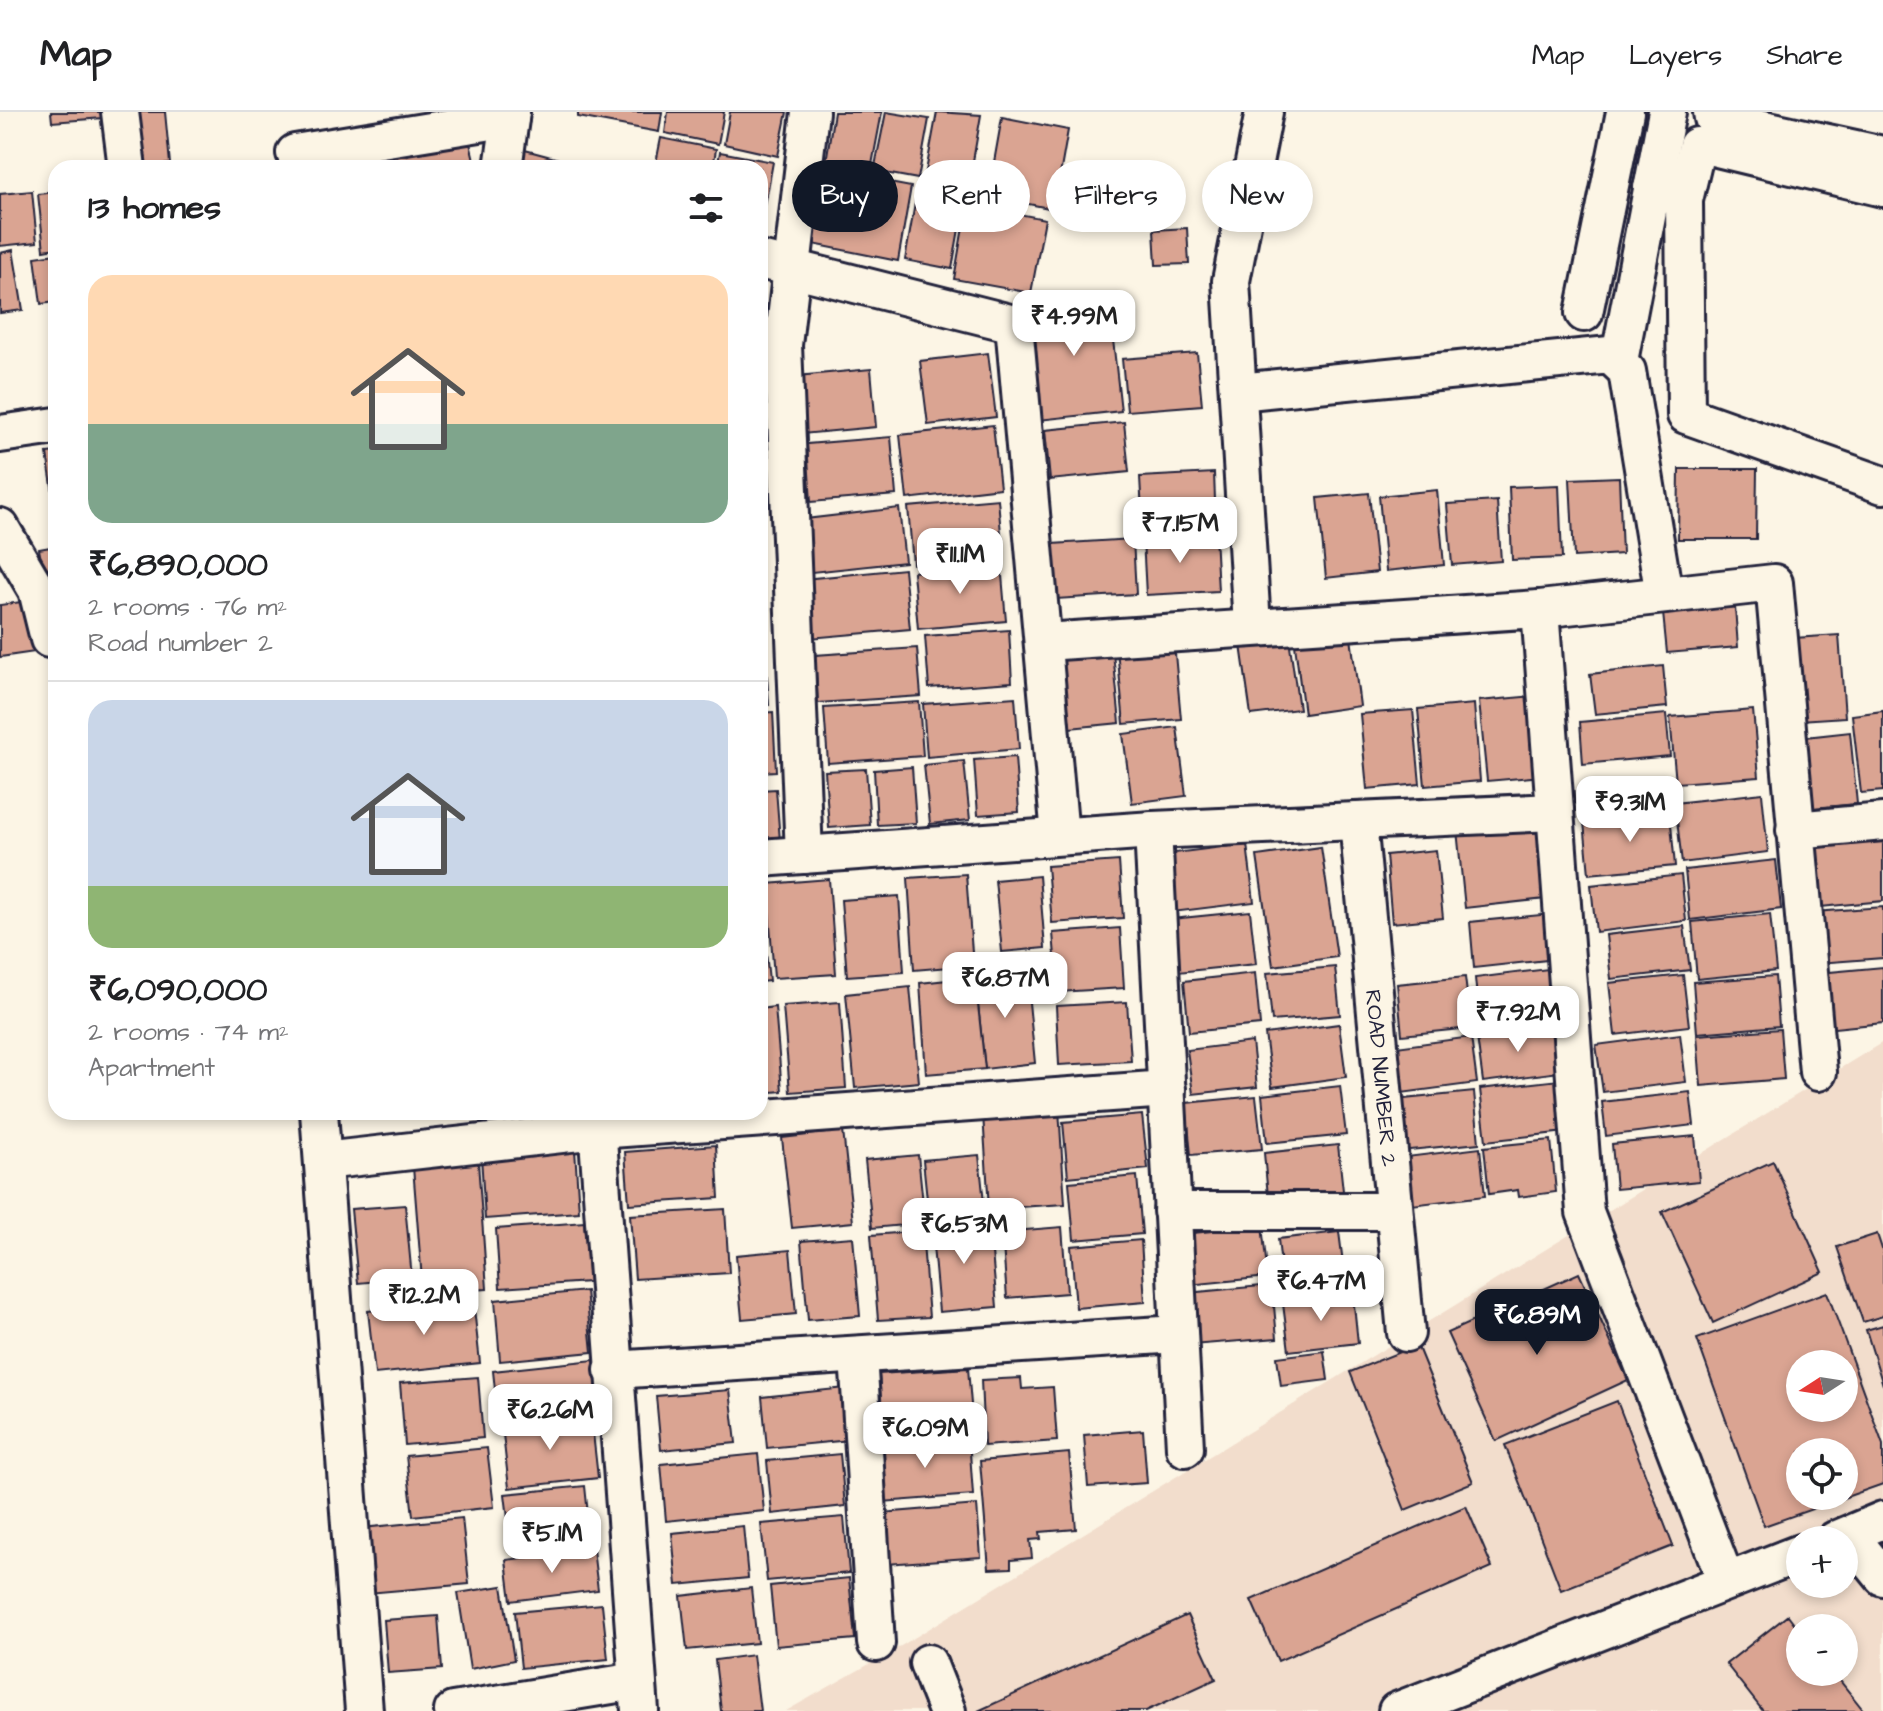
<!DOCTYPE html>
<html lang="en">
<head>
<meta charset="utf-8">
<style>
  body { margin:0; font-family:"Architects Daughter",sans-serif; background:#f2f2f2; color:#202124; height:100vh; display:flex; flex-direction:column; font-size:30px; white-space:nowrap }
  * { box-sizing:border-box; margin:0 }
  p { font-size:26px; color:#757577 }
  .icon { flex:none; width:44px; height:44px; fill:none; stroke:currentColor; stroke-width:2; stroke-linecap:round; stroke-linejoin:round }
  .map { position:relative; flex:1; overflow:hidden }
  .drawer { position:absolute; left:48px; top:48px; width:720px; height:960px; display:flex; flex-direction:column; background:#fff; border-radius:24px; box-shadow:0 4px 12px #0003 }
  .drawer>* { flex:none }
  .top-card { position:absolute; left:792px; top:48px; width:760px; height:72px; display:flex; gap:16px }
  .needle { width:52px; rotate:258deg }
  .fabs { position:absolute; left:1786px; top:1238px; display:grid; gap:16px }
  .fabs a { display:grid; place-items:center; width:72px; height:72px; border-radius:50%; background:#fff; box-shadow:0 4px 12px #0003; font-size:40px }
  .price { position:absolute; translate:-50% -68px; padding:0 18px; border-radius:16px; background:#fff; color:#222; font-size:26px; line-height:52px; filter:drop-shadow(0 2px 4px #0008) }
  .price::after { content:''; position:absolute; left:50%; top:48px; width:24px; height:18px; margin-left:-12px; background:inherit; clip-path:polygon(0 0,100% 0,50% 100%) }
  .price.selected { background:#111827; color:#fff }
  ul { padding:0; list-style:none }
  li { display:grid; align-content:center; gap:16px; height:424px; padding:0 40px }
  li+li { border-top:2px solid #e0e0e0 }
  li span { display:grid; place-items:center; height:248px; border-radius:24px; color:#555 }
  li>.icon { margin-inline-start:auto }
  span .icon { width:144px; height:144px; fill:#fffc; stroke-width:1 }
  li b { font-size:34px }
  h2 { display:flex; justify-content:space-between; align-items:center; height:96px; padding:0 40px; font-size:34px }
  .pill { padding:0 28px; border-radius:36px; background:#fff; box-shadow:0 4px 12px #0003; font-size:28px; line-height:72px }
  .pill.selected { background:#111827; color:#fff }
  header { display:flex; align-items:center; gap:48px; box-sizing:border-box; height:112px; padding:0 40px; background:#fff; border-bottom:2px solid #e0e0e0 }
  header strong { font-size:38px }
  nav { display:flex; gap:44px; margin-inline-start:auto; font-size:28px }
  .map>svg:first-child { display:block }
</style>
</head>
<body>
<header>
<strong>Map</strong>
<nav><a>Map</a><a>Layers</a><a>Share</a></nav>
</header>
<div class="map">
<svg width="1883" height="1599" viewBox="0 0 1883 1599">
  <rect width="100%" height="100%" fill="#fcf5e5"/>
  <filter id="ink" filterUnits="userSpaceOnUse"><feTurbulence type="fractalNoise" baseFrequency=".0125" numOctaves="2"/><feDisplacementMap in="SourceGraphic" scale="16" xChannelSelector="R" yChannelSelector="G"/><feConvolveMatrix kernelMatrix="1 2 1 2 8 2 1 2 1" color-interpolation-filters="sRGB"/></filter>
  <g filter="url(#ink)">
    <path fill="#f2ddcc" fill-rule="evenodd" d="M1883,930V1599H786L896,1537ZM1800,1252H1844V1296H1800ZM1800,1340H1844V1384H1800ZM1800,1428H1844V1472H1800ZM1800,1516H1844V1560H1800Z"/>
    <g fill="#daa492" stroke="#22223b" stroke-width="2" fill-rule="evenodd">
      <polygon points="51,0 102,0 103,6 52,10"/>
      <polygon points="139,0 165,0 170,52 144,55"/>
      <polygon points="578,0 662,0 659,20 578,5"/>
      <polygon points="668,0 724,0 718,32 665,21"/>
      <polygon points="730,0 787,0 778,44 724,32"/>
      <polygon points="834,0 882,0 871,58 826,50"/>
      <polygon points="886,0 929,7 918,67 874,59"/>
      <polygon points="937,0 981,3 968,78 924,70"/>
      <polygon points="1002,5 1068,18 1054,97 988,84"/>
      <polygon points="467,19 476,56 380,56 376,41"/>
      <polygon points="661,26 716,37 713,56 655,56"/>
      <polygon points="525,38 581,53 580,56 520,56"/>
      <polygon points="720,40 773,50 760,121 760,56 717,56"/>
      <polygon points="826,59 911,75 898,149 813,132"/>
      <polygon points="32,79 37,130 0,134 0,82"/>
      <polygon points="56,80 56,136 44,138 38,82"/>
      <polygon points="917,80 964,88 952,157 905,148"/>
      <polygon points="967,92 1045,107 1031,181 954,167"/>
      <polygon points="1187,116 1189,152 1156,153 1154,118"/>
      <polygon points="13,138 23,198 0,201 0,141"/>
      <polygon points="56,142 56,190 41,192 35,145"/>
      <polygon points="1108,183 1121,299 1039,308 1026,192"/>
      <polygon points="988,241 996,305 928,313 920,249"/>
      <polygon points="1197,241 1202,293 1127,299 1122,247"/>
      <polygon points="871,257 876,315 802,322 797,264"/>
      <polygon points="1124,310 1129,360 1050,368 1045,318"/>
      <polygon points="993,313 1000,376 907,387 900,323"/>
      <polygon points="891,325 896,383 811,390 807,332"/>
      <polygon points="56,340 56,401 47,341"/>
      <polygon points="1679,357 1757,357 1756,427 1678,427"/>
      <polygon points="1214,361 1216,415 1143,419 1140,365"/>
      <polygon points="1619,365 1622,442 1574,445 1570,367"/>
      <polygon points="1559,373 1562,446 1512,448 1509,375"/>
      <polygon points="1437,378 1444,453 1386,459 1379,384"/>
      <polygon points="1369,381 1377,460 1326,466 1318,386"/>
      <polygon points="998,387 1003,444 913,452 908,395"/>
      <polygon points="1497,389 1501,449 1452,453 1447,392"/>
      <polygon points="899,396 905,450 812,460 806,407"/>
      <polygon points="1215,423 1218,479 1146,483 1143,427"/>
      <polygon points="1133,427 1136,482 1056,487 1052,432"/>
      <polygon points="56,434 56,526 55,526 39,437"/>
      <polygon points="1001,452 1006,509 918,517 913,460"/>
      <polygon points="904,457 910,517 810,526 804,467"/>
      <polygon points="35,488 42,539 0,545 0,493"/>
      <polygon points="1735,495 1738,535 1667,541 1663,501"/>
      <polygon points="1009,518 1012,570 929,576 925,524"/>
      <polygon points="1350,518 1360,594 1304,602 1294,525"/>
      <polygon points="1839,523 1845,605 1800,608 1794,526"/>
      <polygon points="1289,527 1299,597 1251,603 1241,533"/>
      <polygon points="1174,531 1181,607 1124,612 1117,537"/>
      <polygon points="760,536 765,536 769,593 760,593"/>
      <polygon points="917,536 921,584 818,591 815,543"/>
      <polygon points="1113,541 1120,611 1070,616 1063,546"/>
      <polygon points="1663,554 1667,595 1595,602 1590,562"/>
      <polygon points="1534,584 1542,664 1487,669 1479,589"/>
      <polygon points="1015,585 1019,637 927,645 923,592"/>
      <polygon points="919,590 923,644 828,651 824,596"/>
      <polygon points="1474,592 1480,669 1425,674 1418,597"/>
      <polygon points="1413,598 1420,672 1367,677 1360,602"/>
      <polygon points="1753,598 1759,665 1676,671 1670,605"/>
      <polygon points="1883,599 1883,679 1861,681 1852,603"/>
      <polygon points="773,600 776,659 760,660 760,601"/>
      <polygon points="1666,602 1670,644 1583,652 1580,610"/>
      <polygon points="1177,615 1186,684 1132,691 1123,622"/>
      <polygon points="1850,620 1857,692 1813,696 1806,625"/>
      <polygon points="1015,645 1019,700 978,703 974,648"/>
      <polygon points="964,649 970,708 930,712 924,653"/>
      <polygon points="912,655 916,711 877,713 874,658"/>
      <polygon points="866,657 870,713 829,716 825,659"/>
      <polygon points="776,677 780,729 760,731 760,678"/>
      <polygon points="1762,681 1768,740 1682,751 1675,691"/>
      <polygon points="1670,702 1675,754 1589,762 1584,710"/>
      <polygon points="1537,709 1545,787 1465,796 1457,718"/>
      <polygon points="1883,724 1883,789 1810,796 1804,731"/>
      <polygon points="1247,732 1254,790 1173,800 1166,742"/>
      <polygon points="1321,735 1337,845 1273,854 1257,744"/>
      <polygon points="1436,738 1443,806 1392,811 1386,743"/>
      <polygon points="1776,748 1781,797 1690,808 1685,758"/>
      <polygon points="1119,749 1123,806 1052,811 1047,754"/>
      <polygon points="966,762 973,853 914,858 908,766"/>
      <polygon points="1681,763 1686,809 1596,820 1591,773"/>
      <polygon points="1039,764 1045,836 1002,840 995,768"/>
      <polygon points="829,767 836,862 774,866 767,772"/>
      <polygon points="760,782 769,869 760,870"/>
      <polygon points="899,784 904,860 847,864 841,788"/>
      <polygon points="1883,795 1883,846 1818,851 1814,800"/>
      <polygon points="1250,799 1256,852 1178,860 1172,807"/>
      <polygon points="1551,802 1556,847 1474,856 1470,810"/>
      <polygon points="1770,802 1776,859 1697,867 1692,810"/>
      <polygon points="1684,814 1690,858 1611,867 1606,823"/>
      <polygon points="1120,816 1124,876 1058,880 1053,821"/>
      <polygon points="1335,855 1340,903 1272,909 1267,861"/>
      <polygon points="1883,855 1883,911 1825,917 1819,861"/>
      <polygon points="1548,857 1554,907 1480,916 1475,866"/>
      <polygon points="1026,860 1035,951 985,957 975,865"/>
      <polygon points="1255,861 1260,913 1189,920 1184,869"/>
      <polygon points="1683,863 1689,914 1615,923 1609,871"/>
      <polygon points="1775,864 1779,914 1697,921 1693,870"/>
      <polygon points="975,865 985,957 926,962 920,871"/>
      <polygon points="1465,865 1471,916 1402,923 1397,872"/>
      <polygon points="910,875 919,970 855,976 846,882"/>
      <polygon points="840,890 846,976 790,980 783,894"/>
      <polygon points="1127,890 1131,949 1059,953 1056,894"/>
      <polygon points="775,895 782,979 760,981 760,897"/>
      <polygon points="1339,912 1346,965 1272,975 1265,922"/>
      <polygon points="1554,915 1560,960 1483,970 1477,925"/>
      <polygon points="1780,917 1784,967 1701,974 1697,923"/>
      <polygon points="1680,922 1686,970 1603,980 1596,933"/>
      <polygon points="1471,925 1477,971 1402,981 1396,935"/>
      <polygon points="1252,930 1257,975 1193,982 1187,938"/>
      <polygon points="1559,968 1565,1020 1486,1029 1480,977"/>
      <polygon points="1340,974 1346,1023 1267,1031 1262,983"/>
      <polygon points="1474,980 1479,1031 1400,1039 1394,988"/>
      <polygon points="1690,980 1694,1013 1606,1024 1602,990"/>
      <polygon points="1256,984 1262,1037 1191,1043 1186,991"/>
      <polygon points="1059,997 1065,1092 989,1097 983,1002"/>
      <polygon points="1142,1003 1148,1057 1068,1065 1063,1010"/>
      <polygon points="843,1019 853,1110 792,1116 782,1026"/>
      <polygon points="1695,1024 1699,1069 1616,1077 1612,1032"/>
      <polygon points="1551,1028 1556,1080 1519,1085 1518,1078 1489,1082 1484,1035"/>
      <polygon points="716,1033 719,1086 629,1092 625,1040"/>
      <polygon points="1338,1033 1344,1088 1269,1095 1264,1041"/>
      <polygon points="1480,1036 1485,1084 1404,1094 1398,1046"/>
      <polygon points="575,1037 579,1100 485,1107 481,1044"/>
      <polygon points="918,1043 925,1111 872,1116 865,1048"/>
      <polygon points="979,1043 985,1101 929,1107 923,1048"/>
      <polygon points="1773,1049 1823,1160 1713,1211 1662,1100"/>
      <polygon points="478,1050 487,1177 423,1181 413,1055"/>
      <polygon points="1137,1064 1142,1122 1074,1128 1069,1070"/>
      <polygon points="405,1093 412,1166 358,1171 351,1097"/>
      <polygon points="725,1097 729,1161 635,1167 630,1103"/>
      <polygon points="989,1107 997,1195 939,1200 931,1112"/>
      <polygon points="584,1110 589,1170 500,1176 496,1117"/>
      <polygon points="1262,1114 1268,1165 1188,1173 1183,1122"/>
      <polygon points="1062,1115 1067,1181 1007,1186 1002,1120"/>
      <polygon points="922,1119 929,1205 878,1208 871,1123"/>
      <polygon points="1339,1120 1346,1174 1284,1181 1278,1127"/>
      <polygon points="1877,1122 1883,1140 1883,1204 1863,1210 1837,1135"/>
      <polygon points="853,1125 860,1204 808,1208 801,1129"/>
      <polygon points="1141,1128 1145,1190 1076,1196 1071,1134"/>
      <polygon points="790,1138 796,1202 742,1207 736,1143"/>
      <polygon points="1579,1161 1628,1268 1496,1329 1447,1221"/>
      <polygon points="1272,1173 1277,1226 1192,1233 1187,1181"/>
      <polygon points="586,1179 592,1240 500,1249 495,1188"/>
      <path d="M1827,1180L1883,1333V1372L1764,1414L1697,1227ZM1800,1252H1844V1296H1800ZM1800,1340H1844V1384H1800Z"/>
      <polygon points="1353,1184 1358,1231 1289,1239 1283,1192"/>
      <polygon points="473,1187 480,1251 375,1262 368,1199"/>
      <polygon points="1883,1213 1883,1273 1866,1218"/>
      <polygon points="1417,1233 1473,1370 1405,1398 1350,1260"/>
      <polygon points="1324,1239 1328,1268 1281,1274 1277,1245"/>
      <polygon points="594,1248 599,1296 498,1306 493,1259"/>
      <polygon points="968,1256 973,1316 884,1322 879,1262"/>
      <polygon points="478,1265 483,1326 405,1333 400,1271"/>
      <polygon points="1021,1266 1022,1277 1053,1275 1057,1329 984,1334 981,1268"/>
      <polygon points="845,1276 850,1328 767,1336 762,1285"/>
      <polygon points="730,1278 736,1331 661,1338 656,1284"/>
      <polygon points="1617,1289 1673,1434 1561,1478 1505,1333"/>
      <polygon points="591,1303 598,1366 509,1376 502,1313"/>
      <polygon points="1143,1318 1147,1371 1088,1375 1084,1323"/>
      <polygon points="969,1326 973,1383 882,1390 878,1332"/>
      <polygon points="487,1336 494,1395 413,1404 406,1344"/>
      <polygon points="1069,1341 1076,1417 1040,1420 1041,1427 1030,1428 1032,1446 1011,1448 1011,1456 989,1457 980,1349"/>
      <polygon points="758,1342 764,1399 666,1409 661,1352"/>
      <polygon points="840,1342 845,1394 772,1402 767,1349"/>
      <polygon points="585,1374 591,1431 512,1439 505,1382"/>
      <polygon points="977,1393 981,1445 886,1452 882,1401"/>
      <polygon points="1466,1394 1492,1455 1278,1549 1251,1488"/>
      <polygon points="844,1405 849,1461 767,1469 761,1412"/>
      <polygon points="462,1406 469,1472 368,1481 362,1416"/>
      <polygon points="743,1414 748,1466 677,1473 672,1421"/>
      <polygon points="593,1437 598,1478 511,1489 506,1448"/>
      <polygon points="849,1466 855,1527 776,1534 770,1474"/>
      <polygon points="502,1474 514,1548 470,1557 458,1481"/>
      <polygon points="751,1476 757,1531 687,1538 681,1484"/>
      <polygon points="602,1492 608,1547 521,1556 515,1500"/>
      <polygon points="1187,1503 1216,1567 1146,1599 978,1599"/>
      <polygon points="1788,1503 1800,1519 1800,1560 1833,1560 1864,1599 1763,1599 1726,1552"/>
      <polygon points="438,1504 442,1557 388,1561 384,1508"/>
      <polygon points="753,1543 760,1599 721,1599 715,1548"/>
    </g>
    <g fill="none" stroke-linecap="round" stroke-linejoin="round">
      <g stroke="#22223b" stroke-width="42">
        <g id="minor">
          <polyline points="120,0 127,56"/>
          <polyline points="1712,0 1713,6 1883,43"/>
          <polyline points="295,41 510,6"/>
          <polyline points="503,56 511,0"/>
          <polyline points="1652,76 1684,88 1686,303 1883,373"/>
          <polyline points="1684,88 1697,34 1709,34 1883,76"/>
          <polyline points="760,148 1014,212 1060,724"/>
          <polyline points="1584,201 1625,0"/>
          <polyline points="1619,249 1667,0"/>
          <polyline points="1238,280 1610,243 1627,259 1664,483"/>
          <polyline points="0,322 56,314"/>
          <polyline points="0,415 37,478 49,527"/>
          <polyline points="1540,497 1585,1100 1726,1469"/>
          <polyline points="1252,514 1231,169 1264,0"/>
          <polyline points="1044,530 1540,497 1774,471 1818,960"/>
          <path id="s1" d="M1358,709L1406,1221"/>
          <polyline points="1153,718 1185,1336"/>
          <polyline points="1795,718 1883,710"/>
          <polyline points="804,743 783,233 810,0"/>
          <polyline points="760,746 1153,718 1555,700"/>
          <polyline points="319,1000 364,1599"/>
          <polyline points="596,1000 640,1599"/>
          <polyline points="323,1049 597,1018 1167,977"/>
          <polyline points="1172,1099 1394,1099"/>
          <polyline points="858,1243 876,1531"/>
          <polyline points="613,1258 1178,1222"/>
          <polyline points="1849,1423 1883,1465"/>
          <polyline points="1835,1428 1883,1408"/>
          <polyline points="928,1551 947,1599"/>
          <polyline points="453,1599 636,1569"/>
          <polyline points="1397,1599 1800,1441"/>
        </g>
      </g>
      <use href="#minor" stroke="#fcf5e5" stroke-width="36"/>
    </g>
  </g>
  <g text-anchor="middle" stroke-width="6" stroke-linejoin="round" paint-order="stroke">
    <g font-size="22" fill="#22223b" stroke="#fcf5e5">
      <text dy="8" stroke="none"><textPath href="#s1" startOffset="258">ROAD NUMBER 2</textPath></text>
    </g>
  </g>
</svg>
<div class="fabs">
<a><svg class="needle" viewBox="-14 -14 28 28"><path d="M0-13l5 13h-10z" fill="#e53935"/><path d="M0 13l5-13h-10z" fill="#757577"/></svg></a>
<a><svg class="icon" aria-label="locate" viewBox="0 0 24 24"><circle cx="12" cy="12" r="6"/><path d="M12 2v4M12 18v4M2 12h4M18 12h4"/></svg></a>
<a>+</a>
<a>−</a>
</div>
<b class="price" style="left:1074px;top:246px">₹4.99M</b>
<b class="price" style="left:1180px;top:453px">₹7.15M</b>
<b class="price" style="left:960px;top:484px">₹11.1M</b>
<b class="price" style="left:1630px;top:732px">₹9.31M</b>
<b class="price" style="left:1005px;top:908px">₹6.87M</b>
<b class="price" style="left:1518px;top:942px">₹7.92M</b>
<b class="price" style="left:964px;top:1154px">₹6.53M</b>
<b class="price" style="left:1321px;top:1211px">₹6.47M</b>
<b class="price" style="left:424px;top:1225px">₹12.2M</b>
<b class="price selected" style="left:1537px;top:1245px">₹6.89M</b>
<b class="price" style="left:550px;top:1340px">₹6.26M</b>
<b class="price" style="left:925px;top:1358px">₹6.09M</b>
<b class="price" style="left:552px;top:1463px">₹5.1M</b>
<div class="top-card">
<a class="pill selected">Buy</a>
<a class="pill">Rent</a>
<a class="pill">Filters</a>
<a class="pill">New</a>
</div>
<section class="drawer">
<h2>13 homes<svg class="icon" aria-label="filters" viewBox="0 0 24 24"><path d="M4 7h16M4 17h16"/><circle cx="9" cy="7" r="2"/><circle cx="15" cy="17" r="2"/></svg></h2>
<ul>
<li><span style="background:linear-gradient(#ffd9b3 60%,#7fa58c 0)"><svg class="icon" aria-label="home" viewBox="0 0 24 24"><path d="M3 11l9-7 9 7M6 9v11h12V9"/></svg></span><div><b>₹6,890,000</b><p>2 rooms · 76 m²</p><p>Road number 2</p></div></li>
<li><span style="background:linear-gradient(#c9d6e8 75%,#8fb573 0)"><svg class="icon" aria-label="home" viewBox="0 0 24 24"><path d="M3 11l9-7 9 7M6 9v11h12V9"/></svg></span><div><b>₹6,090,000</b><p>2 rooms · 74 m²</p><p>Apartment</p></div></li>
</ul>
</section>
</div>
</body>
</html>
